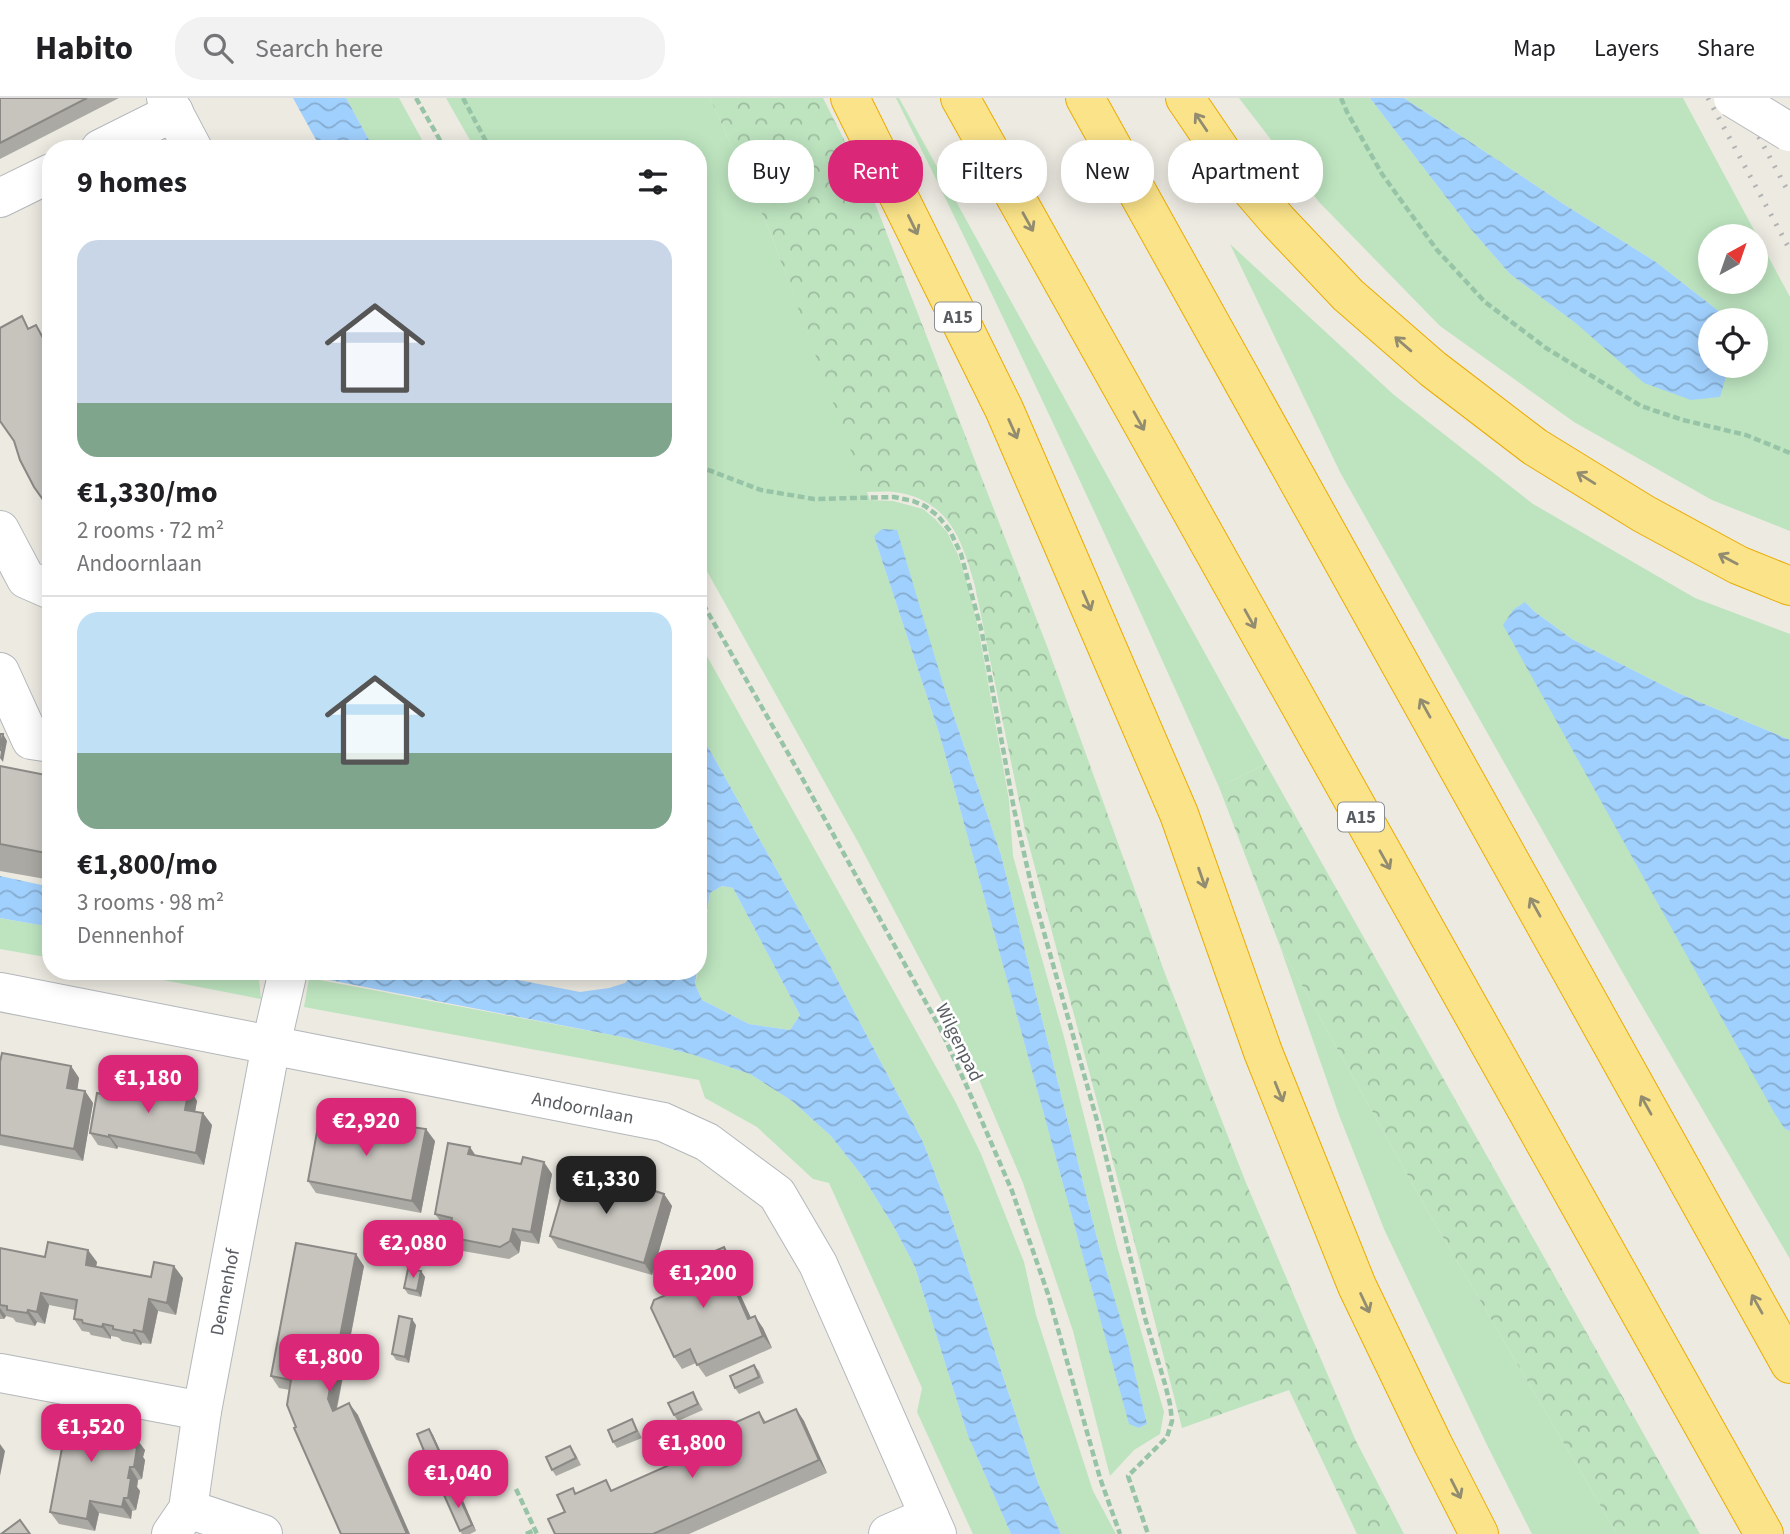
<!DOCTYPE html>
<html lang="en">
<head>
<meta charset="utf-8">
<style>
  body { margin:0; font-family:"Source Sans 3",sans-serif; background:#f2f2f2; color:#202124; height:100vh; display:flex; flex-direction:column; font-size:26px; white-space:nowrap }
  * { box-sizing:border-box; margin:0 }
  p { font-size:23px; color:#757577 }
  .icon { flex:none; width:38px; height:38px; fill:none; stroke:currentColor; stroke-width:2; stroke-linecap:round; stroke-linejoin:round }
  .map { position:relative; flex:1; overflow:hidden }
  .sheet { position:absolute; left:42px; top:42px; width:665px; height:840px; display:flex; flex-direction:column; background:#fff; border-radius:28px; box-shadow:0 4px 18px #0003 }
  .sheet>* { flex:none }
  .hud { position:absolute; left:728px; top:42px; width:665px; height:63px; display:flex; gap:14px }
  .needle { width:46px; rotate:40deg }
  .tools { position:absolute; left:1698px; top:126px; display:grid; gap:14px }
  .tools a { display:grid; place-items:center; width:70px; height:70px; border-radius:50%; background:#fff; box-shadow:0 4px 18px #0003; font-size:35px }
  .price { position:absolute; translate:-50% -60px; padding:0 16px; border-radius:14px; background:#db2777; color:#fff; font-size:23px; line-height:46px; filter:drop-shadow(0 2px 4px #0008) }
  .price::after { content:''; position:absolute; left:50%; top:42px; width:21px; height:16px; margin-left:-10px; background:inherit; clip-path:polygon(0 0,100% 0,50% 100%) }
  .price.on { background:#222; color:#fff }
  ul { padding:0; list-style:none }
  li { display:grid; align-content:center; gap:14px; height:371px; padding:0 35px }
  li+li { border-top:2px solid #e0e0e0 }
  li span { display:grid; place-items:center; height:217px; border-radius:21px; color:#555 }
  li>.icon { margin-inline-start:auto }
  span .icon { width:126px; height:126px; fill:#fffc; stroke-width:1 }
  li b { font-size:30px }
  h2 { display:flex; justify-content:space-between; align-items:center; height:84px; padding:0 35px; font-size:30px }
  .tag { padding:0 24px; border-radius:28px; background:#fff; box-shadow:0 4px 18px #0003; font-size:24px; line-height:63px }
  .tag.on { background:#db2777; color:#fff }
  header { display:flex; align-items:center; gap:42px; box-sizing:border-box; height:98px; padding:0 35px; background:#fff; border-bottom:2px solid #e0e0e0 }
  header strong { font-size:33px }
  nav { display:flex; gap:38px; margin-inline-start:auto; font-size:24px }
  .search { width:490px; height:63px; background:#f2f2f2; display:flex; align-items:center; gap:18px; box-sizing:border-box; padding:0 24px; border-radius:28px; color:#757577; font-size:26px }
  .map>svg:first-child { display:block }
</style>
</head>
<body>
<header>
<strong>Habito</strong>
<div class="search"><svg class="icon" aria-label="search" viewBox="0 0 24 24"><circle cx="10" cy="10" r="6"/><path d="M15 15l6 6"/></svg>Search here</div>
<nav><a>Map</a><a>Layers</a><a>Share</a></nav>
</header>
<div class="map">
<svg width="1790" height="1436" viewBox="0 0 1790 1436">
  <defs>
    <pattern id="forest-crowns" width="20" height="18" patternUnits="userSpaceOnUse" patternTransform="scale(1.75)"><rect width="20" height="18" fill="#bde4bf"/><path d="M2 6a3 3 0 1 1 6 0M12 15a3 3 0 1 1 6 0" fill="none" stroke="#9dbc9f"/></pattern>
    <pattern id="water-waves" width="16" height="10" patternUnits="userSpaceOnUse" patternTransform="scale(1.75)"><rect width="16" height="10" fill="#a0d0fd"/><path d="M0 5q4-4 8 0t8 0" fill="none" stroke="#85acd0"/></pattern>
  </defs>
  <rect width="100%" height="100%" fill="#eceae1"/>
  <g fill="#bde4bf" fill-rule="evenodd">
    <polygon points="346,0 399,0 427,51 374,51"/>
    <path d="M446,0H710L768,129L870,402L893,403L923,411L935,421L947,434L958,457L968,488L979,534L1009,702L1013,758L1064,939L1117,1148L1164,1314L1160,1336L1134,1352L1110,1378L1073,1233L1023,1085L960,937L858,744L698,457V51H475ZM874,438L943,586L1001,757L1098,1144L1129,1251L1147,1326L1139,1330L1129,1325L940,638Z"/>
    <path d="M896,0H899L1266,666L1219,689C1116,457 1009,227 896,0Z"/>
    <path d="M1239,0H1370L1469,129L1510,176L1578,227L1724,282L1729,268H1755V222H1730L1656,164L1565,107L1404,0H1683L1790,199V433L1712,402L1574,324L1440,228L1319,104ZM1710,138H1755V184H1710Z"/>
    <polygon points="1230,146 1394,297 1533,406 1695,500 1790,536 1790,642 1678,595 1572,541 1535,514 1525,504 1785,1031 1790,1033 1790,1161 1628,884 1340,374"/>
    <polygon points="698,542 955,1003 981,1056 1024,1164 1036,1217 1093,1393 1116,1436 1061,1436 1038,1385 948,1110 923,1044 827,862 698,631"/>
    <polygon points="722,788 733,790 800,917 790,932 749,926 702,902 695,886 698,873 710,795"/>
    <polygon points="0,820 51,829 51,860 0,851"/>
    <polygon points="1280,848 1426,1110 1617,1436 1532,1436 1488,1349 1384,1131 1339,1017"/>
    <polygon points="117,873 258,873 261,901"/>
    <polygon points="309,880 622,939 691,956 750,976 792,1003 831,1038 863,1079 894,1129 915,1169 968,1338 1011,1436 973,1436 917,1314 922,1290 829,1085 813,1081 757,1029 705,1000 699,982 304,909"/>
  </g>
  <g fill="url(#forest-crowns)">
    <path d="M710,0H823L871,95L1047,548L1164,873L1246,1085L1355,1341L1404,1436H1357L1289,1292L1182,1330L1138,1158L1025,732L975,488C962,442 949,401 894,394C885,393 875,394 866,394L768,129Z"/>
    <polygon points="1266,666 1700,1436 1617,1436 1426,1110 1280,848 1219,689"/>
  </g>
  <g fill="url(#water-waves)">
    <polygon points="293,0 346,0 374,51 321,51"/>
    <polygon points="1370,0 1404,0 1565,107 1656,164 1730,222 1710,222 1710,268 1729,268 1720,299 1691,302 1644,285 1578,227 1510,176 1469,129"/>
    <polygon points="882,431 897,432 943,586 1001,757 1098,1144 1129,1250 1147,1326 1139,1330 1129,1326 940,638 874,438"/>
    <polygon points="1525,504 1535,514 1572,541 1678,595 1790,642 1790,1033 1785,1031 1775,1016 1503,527 1513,512"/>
    <polygon points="698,631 827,862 923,1044 948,1110 1038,1385 1061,1436 1011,1436 968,1338 915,1169 894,1129 863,1079 831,1038 792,1003 750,976 691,956 622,939 283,873 472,873 580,894 609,890 625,885 636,873 697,873 695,886 702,902 749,926 790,932 800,917 733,790 722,788 710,795 698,867"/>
    <polygon points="0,778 51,789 51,829 0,820"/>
  </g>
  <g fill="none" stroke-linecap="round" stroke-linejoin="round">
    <g stroke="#b4b7bb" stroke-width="40">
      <g id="minor">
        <polyline points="166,0 193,51"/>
        <polyline points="100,51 174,14"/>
        <polyline points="0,100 51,75"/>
        <polyline points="0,432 26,481 51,492"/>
        <polyline points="0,574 31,642 51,645"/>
        <polyline points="0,894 663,1024 707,1044 777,1096 818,1166 937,1436"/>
        <polyline points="0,1275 202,1313"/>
        <polyline points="188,1411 263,1436"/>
        <polyline points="171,1436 188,1411 202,1313 271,947 288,873"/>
        <polyline points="888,1436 929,1418"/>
      </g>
    </g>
    <g stroke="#e9ac04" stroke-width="40">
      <g id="motorway">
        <polyline points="850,0 1004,311 1060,440 1179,716 1263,954 1357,1188 1433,1346 1479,1436"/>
        <polyline points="960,0 1764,1436"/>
        <polyline points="1085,0 1790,1266"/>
        <polyline points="1185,0 1234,72 1278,123 1348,197 1433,271 1535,349 1644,416 1738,467 1790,488"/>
      </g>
    </g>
    <g stroke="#97c4a6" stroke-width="4.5" stroke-dasharray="7 3.5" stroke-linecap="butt">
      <polyline points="416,0 445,51"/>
      <polyline points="463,0 490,51"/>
      <polyline points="1341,0 1347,14 1382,76 1437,152 1485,204 1546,250 1641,308 1683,322 1746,337 1790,355"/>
      <polyline points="698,367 703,370 761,392 814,401 894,399 913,403 925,408 938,418 950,433 961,456 982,535 1014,711 1034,799 1098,1026 1145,1220 1165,1286 1170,1306 1172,1323 1167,1339 1128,1378 1148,1436"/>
      <polyline points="698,497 801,678 940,930 968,991 1012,1093 1048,1196 1100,1380 1120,1436"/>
      <polyline points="516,1391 537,1436"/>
      <polyline points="526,1436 535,1432"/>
    </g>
    <use href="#minor" stroke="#fff" stroke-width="38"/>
    <use href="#motorway" stroke="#fbe389" stroke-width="38"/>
    <g stroke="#b2b3b3" stroke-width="5" stroke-dasharray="2 9" stroke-linecap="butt">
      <polyline points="1708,0 1790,152"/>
      <polyline points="1738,0 1790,97"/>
    </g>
    <g stroke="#b4b7bb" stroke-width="40" stroke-linecap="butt">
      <polyline id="tertiary-bridge" points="1733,0 1789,34"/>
    </g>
    <use href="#tertiary-bridge" stroke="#fff" stroke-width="38"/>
  </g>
  <g fill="#aba9a3">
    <polygon points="0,0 119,0 0,61"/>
    <polygon points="0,668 51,678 51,782 0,773"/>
    <polygon points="0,964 71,968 79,980 77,992 85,993 93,1005 83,1063 0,1047"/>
    <polygon points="189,990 197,1003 195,1014 212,1027 204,1067 118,1049 117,1051 98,1047 90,1035 115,999"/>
    <polygon points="343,1015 350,1026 435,1043 421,1115 316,1095 308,1083"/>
    <polygon points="476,1057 552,1076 539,1146 521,1143 519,1155 509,1161 457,1152 449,1139 451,1130 444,1128 435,1116"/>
    <polygon points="597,1083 641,1096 664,1096 672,1108 652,1177 558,1150 550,1138"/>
    <polygon points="0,1150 45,1159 97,1164 96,1169 151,1179 183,1180 176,1217 158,1213 151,1246 142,1245 141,1247 122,1243 119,1240 117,1239 111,1238 111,1241 91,1237 89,1234 82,1233 74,1221 75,1212 49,1207 45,1226 37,1224 35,1228 16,1224 13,1220 6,1218 4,1221 0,1221"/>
    <polygon points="732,1161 741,1181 734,1183 751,1220 763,1230 772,1250 706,1279 696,1265 682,1271 674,1259 666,1197"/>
    <polygon points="364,1168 337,1311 358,1317 296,1329 290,1292 279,1290 271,1278"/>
    <polygon points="421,1173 425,1179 421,1199 408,1196 404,1190"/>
    <polygon points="416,1227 409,1265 396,1262 392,1256"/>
    <polygon points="754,1267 759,1273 764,1285 739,1296 735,1290"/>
    <polygon points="693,1294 703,1312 678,1323 674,1317"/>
    <polygon points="796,1311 804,1323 827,1375 689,1436 555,1436 565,1414 573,1390 576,1395 613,1392 703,1352 759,1314 766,1324"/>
    <polygon points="107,1316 115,1328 114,1335 145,1352 143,1359 145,1362 142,1381 138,1382 137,1389 140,1393 136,1412 132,1413 131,1421 99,1415 95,1433 59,1426 50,1414 65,1334 60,1327"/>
    <polygon points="632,1321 642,1340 617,1350 613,1344"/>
    <polygon points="429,1331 433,1337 449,1372 437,1378 432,1372"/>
    <polygon points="575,1355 581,1367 556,1378 552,1372"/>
    <polygon points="456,1392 461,1398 476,1433 470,1436 462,1436 460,1433"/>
  </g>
  <g fill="#8b8985">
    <polygon points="36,227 51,251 51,255"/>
    <polygon points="3,636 7,643 3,664 0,660"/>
    <polygon points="71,968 79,980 76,1002 67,990"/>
    <polygon points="189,990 197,1003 193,1025 185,1012"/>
    <polygon points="85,993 93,1005 83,1063 74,1051"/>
    <polygon points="203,1015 212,1027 204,1067 196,1055"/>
    <polygon points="343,1015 351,1028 341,1024"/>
    <polygon points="426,1031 435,1043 421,1115 412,1103"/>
    <polygon points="109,1037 118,1049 117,1051 109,1039"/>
    <polygon points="470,1049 478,1061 468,1056"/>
    <polygon points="544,1064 552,1076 539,1146 531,1134"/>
    <polygon points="591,1074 600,1086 589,1081"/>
    <polygon points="664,1096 672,1108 652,1177 644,1165"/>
    <polygon points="513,1131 521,1143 519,1155 510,1143"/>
    <polygon points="724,1149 732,1161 741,1181 732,1168"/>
    <polygon points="88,1152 97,1164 94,1179 86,1167"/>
    <polygon points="356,1156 364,1168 336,1313 333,1313 328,1301"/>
    <polygon points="174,1168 183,1180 176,1217 167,1205"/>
    <polygon points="726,1171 734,1183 757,1233 748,1221"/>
    <polygon points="421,1173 425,1179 421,1199 417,1193"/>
    <polygon points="41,1195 49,1207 45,1226 37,1214"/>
    <polygon points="149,1201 158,1213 151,1246 143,1234"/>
    <polygon points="0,1210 6,1218 4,1221 0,1215"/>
    <polygon points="28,1212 37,1224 35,1228 27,1215"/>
    <polygon points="755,1218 763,1230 772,1250 763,1238"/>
    <polygon points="412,1221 416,1227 409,1265 405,1259"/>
    <polygon points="103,1226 111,1238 111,1241 102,1229"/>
    <polygon points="134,1232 142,1245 141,1247 133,1235"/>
    <polygon points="349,1305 358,1317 410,1436 407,1436"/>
    <polygon points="796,1311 804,1323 827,1375 819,1362"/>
    <polygon points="107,1316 115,1328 112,1346 103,1334"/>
    <polygon points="429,1331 433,1337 449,1372 445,1366"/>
    <polygon points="136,1340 145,1352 143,1359 145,1362 142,1381 134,1369 134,1349"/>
    <polygon points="0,1346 5,1353 0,1378"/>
    <polygon points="130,1369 138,1382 137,1389 140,1393 136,1412 128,1400 128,1380"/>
    <polygon points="456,1392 461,1398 476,1433 472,1427"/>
    <polygon points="124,1400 132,1413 131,1421 122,1409"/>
    <polygon points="90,1403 99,1415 95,1433 87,1421"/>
  </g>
  <g fill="#c7c4be" stroke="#8b8985" stroke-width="2">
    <polygon points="0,0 87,0 0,45"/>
    <polygon points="22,218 28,231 36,227 51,255 51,269 49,270 51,274 51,420 46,406 34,389 20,362 14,343 0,323 0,230"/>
    <polygon points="0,636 3,636 0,653"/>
    <polygon points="0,668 51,678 51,756 0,746"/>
    <polygon points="2,955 71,968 67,990 85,993 74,1051 0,1037 0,964"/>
    <polygon points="120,977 189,990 185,1012 203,1015 196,1055 109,1037 109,1039 90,1035 97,995 115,999"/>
    <polygon points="321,1012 343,1015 341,1024 403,1036 405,1028 426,1031 412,1103 308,1083"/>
    <polygon points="448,1045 470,1049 468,1056 494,1061 521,1066 523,1059 544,1064 531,1134 513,1131 510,1143 500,1149 449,1139 452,1120 435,1116"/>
    <polygon points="570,1068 591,1074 589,1081 641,1096 643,1089 664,1096 644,1165 550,1138"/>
    <polygon points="48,1144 88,1152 86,1167 151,1179 154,1164 174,1168 167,1205 149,1201 143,1234 134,1232 133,1235 113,1231 113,1228 103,1226 102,1229 83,1225 82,1222 74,1221 77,1202 41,1195 37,1214 28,1212 27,1215 7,1212 7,1208 0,1207 0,1150 45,1159"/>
    <polygon points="296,1145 356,1156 328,1301 333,1313 349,1305 407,1436 341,1436 294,1330 296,1329 287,1307 291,1282 271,1278"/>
    <polygon points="724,1149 732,1168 726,1171 748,1221 755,1218 763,1238 697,1267 690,1251 674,1259 651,1210 654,1202 666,1197 658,1178"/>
    <polygon points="408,1171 421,1173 417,1193 404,1190"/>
    <polygon points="399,1218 412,1221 405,1259 392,1256"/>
    <polygon points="754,1267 759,1279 735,1290 730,1278"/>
    <polygon points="693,1294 698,1306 674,1317 668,1305"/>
    <polygon points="64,1307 107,1316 103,1334 136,1340 134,1349 137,1350 134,1369 130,1369 128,1380 131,1380 128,1400 124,1400 122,1409 90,1403 87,1421 50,1414 66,1329 60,1327"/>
    <polygon points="796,1311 819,1362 653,1436 555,1436 548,1421 565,1414 557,1397 573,1390 575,1396 606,1382 611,1393 703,1352 698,1341 759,1314 764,1325"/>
    <polygon points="632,1321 637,1333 613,1344 608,1332"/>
    <polygon points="429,1331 445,1366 432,1372 417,1336"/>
    <polygon points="570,1348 576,1360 552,1372 546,1359"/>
    <polygon points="456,1392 472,1427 460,1433 444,1397"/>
    <polygon points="20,1422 30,1436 1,1436"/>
  </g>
  <defs><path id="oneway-shaft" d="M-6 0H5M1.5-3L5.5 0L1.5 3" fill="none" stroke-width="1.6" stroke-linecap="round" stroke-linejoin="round" transform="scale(1.75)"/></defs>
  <g stroke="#928c70">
    <use href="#oneway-shaft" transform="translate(1201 24) rotate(-124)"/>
    <use href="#oneway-shaft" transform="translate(1028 124) rotate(61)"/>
    <use href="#oneway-shaft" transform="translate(913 127) rotate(64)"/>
    <use href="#oneway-shaft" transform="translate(1403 246) rotate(-139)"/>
    <use href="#oneway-shaft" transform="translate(1139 323) rotate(61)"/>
    <use href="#oneway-shaft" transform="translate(1013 331) rotate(66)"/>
    <use href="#oneway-shaft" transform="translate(1586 380) rotate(-148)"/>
    <use href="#oneway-shaft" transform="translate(1728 461) rotate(-152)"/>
    <use href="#oneway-shaft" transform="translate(1087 503) rotate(67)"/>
    <use href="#oneway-shaft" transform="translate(1250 521) rotate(61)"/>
    <use href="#oneway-shaft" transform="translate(1425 610) rotate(-119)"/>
    <use href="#oneway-shaft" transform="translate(1385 762) rotate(61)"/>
    <use href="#oneway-shaft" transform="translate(1202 780) rotate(71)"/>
    <use href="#oneway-shaft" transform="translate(1535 809) rotate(-119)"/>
    <use href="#oneway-shaft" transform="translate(1279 994) rotate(68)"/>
    <use href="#oneway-shaft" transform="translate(1646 1007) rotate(-119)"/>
    <use href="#oneway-shaft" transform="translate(1365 1205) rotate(65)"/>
    <use href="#oneway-shaft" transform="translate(1757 1206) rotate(-119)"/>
    <use href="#oneway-shaft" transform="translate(1456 1391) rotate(63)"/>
  </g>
  <g text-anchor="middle" stroke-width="5" stroke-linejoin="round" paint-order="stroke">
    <g fill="#fff" stroke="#8b8e91" stroke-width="2">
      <rect x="935" y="204.5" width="46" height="29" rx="5"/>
      <rect x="1338" y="704.5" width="46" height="29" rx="5"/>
    </g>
    <g font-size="18" font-weight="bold" fill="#595d62">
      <text x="958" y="225">A15</text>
      <text x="1361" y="725">A15</text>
    </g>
    <g font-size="19" fill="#595d62" stroke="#fff">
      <text transform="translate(960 944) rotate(64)" y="7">Wilgenpad</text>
      <text transform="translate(583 1009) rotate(11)" y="7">Andoornlaan</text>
      <text transform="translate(224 1194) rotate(-79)" y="7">Dennenhof</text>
    </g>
  </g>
</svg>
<div class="tools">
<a><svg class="needle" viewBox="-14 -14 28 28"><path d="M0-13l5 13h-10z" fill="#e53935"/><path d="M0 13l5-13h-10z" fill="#757577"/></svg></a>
<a><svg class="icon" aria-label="locate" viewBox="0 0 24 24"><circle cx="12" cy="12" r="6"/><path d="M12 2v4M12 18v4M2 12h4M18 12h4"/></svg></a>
</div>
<b class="price" style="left:148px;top:1017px">€1,180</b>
<b class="price" style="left:366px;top:1060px">€2,920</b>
<b class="price on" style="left:606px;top:1118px">€1,330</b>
<b class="price" style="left:413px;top:1182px">€2,080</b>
<b class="price" style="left:703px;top:1212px">€1,200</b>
<b class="price" style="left:329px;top:1296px">€1,800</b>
<b class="price" style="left:91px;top:1366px">€1,520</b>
<b class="price" style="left:692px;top:1382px">€1,800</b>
<b class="price" style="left:458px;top:1412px">€1,040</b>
<div class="hud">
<a class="tag">Buy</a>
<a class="tag on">Rent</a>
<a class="tag">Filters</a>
<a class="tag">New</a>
<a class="tag">Apartment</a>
</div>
<section class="sheet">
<h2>9 homes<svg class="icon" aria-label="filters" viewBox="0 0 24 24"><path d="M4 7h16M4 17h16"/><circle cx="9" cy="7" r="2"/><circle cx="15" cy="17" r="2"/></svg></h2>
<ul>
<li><span style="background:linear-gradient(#c9d6e8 75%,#7fa58c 0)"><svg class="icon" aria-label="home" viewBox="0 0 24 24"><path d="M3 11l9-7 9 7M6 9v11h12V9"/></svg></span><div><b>€1,330/mo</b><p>2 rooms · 72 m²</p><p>Andoornlaan</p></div></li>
<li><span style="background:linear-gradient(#bfe0f5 65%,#7fa58c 0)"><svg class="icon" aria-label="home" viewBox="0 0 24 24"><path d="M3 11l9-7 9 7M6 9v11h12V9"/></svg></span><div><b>€1,800/mo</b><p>3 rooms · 98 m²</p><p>Dennenhof</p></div></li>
</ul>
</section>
</div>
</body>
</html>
